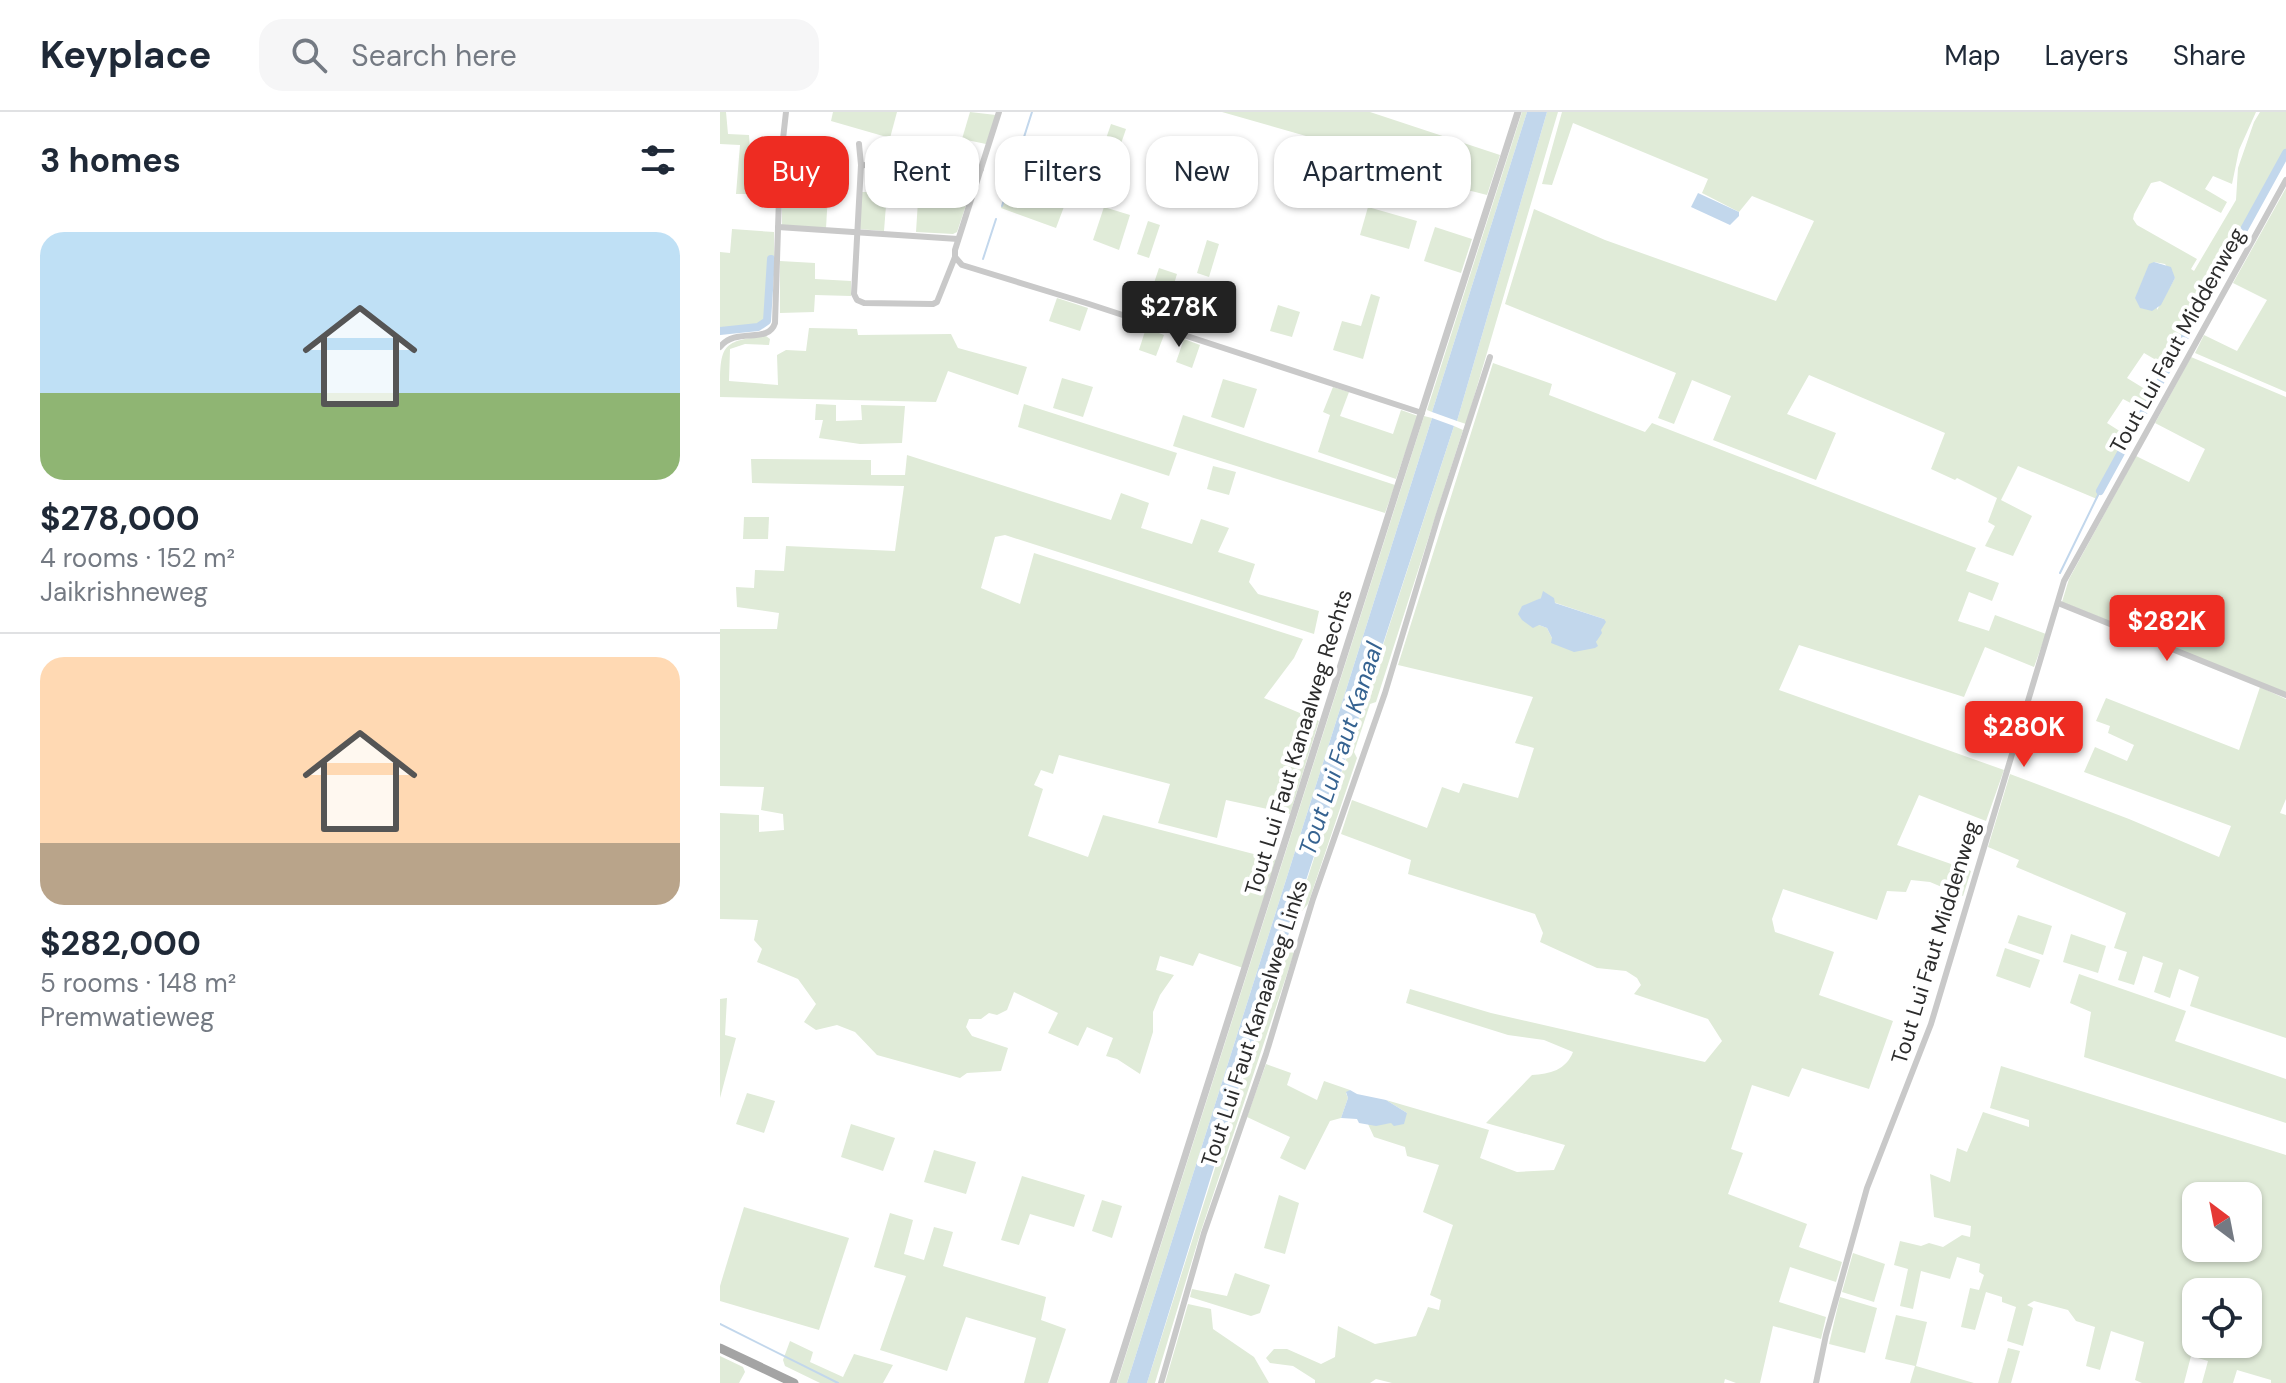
<!DOCTYPE html>
<html lang="en">
<head>
<meta charset="utf-8">
<style>
  body { margin:0; font-family:"DM Sans",sans-serif; background:#f6f6f7; color:#1f2937; height:100vh; display:flex; flex-direction:column; font-size:30px; white-space:nowrap }
  * { box-sizing:border-box; margin:0 }
  p { font-size:26px; color:#747a83 }
  .icon { flex:none; width:44px; height:44px; fill:none; stroke:currentColor; stroke-width:2; stroke-linecap:round; stroke-linejoin:round }
  .map { position:relative; flex:1; overflow:hidden }
  .details { display:flex; flex-direction:column; background:#fff; width:720px }
  .details>* { flex:none }
  .guide { position:absolute; left:24px; top:24px; width:760px; height:72px; display:flex; gap:16px }
  .needle { width:52px; rotate:328deg }
  .buttons { position:absolute; left:1462px; top:1070px; display:grid; gap:16px }
  .buttons a { display:grid; place-items:center; width:80px; height:80px; border-radius:16px; background:#fff; box-shadow:0 2px 6px #0004; font-size:40px }
  .price { position:absolute; translate:-50% -68px; padding:0 18px; border-radius:8px; background:#ee2c22; color:#fff; font-size:26px; line-height:52px; filter:drop-shadow(0 2px 4px #0008) }
  .price::after { content:''; position:absolute; left:50%; top:48px; width:24px; height:18px; margin-left:-12px; background:inherit; clip-path:polygon(0 0,100% 0,50% 100%) }
  .price.active { background:#222; color:#fff }
  ul { padding:0; list-style:none }
  li { display:grid; align-content:center; gap:16px; height:424px; padding:0 40px }
  li+li { border-top:2px solid #e0e1e3 }
  li span { display:grid; place-items:center; height:248px; border-radius:24px; color:#555 }
  li>.icon { margin-inline-start:auto }
  span .icon { width:144px; height:144px; fill:#fffc; stroke-width:1 }
  li b { font-size:34px }
  h2 { display:flex; justify-content:space-between; align-items:center; height:96px; padding:0 40px; font-size:34px }
  .pill { padding:0 28px; border-radius:24px; background:#fff; box-shadow:0 2px 6px #0004; font-size:28px; line-height:72px }
  .pill.active { background:#ee2c22; color:#fff }
  header { display:flex; align-items:center; gap:48px; box-sizing:border-box; height:112px; padding:0 40px; background:#fff; border-bottom:2px solid #e0e1e3 }
  header strong { font-size:38px }
  nav { display:flex; gap:44px; margin-inline-start:auto; font-size:28px }
  .search { width:560px; height:72px; background:#f6f6f7; display:flex; align-items:center; gap:20px; box-sizing:border-box; padding:0 28px; border-radius:24px; color:#747a83; font-size:30px }
  main { display:flex; flex:1; min-height:0 }
  .map>svg:first-child { display:block }
</style>
</head>
<body>
<header>
<strong>Keyplace</strong>
<div class="search"><svg class="icon" aria-label="search" viewBox="0 0 24 24"><circle cx="10" cy="10" r="6"/><path d="M15 15l6 6"/></svg>Search here</div>
<nav><a>Map</a><a>Layers</a><a>Share</a></nav>
</header>
<main>
<section class="details">
<h2>3 homes<svg class="icon" aria-label="filters" viewBox="0 0 24 24"><path d="M4 7h16M4 17h16"/><circle cx="9" cy="7" r="2"/><circle cx="15" cy="17" r="2"/></svg></h2>
<ul>
<li><span style="background:linear-gradient(#bfe0f5 65%,#8fb573 0)"><svg class="icon" aria-label="home" viewBox="0 0 24 24"><path d="M3 11l9-7 9 7M6 9v11h12V9"/></svg></span><div><b>$278,000</b><p>4 rooms · 152 m²</p><p>Jaikrishneweg</p></div></li>
<li><span style="background:linear-gradient(#ffd9b3 75%,#b9a48a 0)"><svg class="icon" aria-label="home" viewBox="0 0 24 24"><path d="M3 11l9-7 9 7M6 9v11h12V9"/></svg></span><div><b>$282,000</b><p>5 rooms · 148 m²</p><p>Premwatieweg</p></div></li>
</ul>
</section>
<div class="map">
<svg width="1566" height="1271" viewBox="0 0 1566 1271">
  <rect width="100%" height="100%" fill="#fff"/>
  <g fill="#e0ebd8" fill-rule="evenodd">
    <polygon points="0,0 6,0 8,22 29,23 31,53 56,52 55,82 16,82 20,33 0,32"/>
    <polygon points="113,0 177,0 170,26 111,9"/>
    <polygon points="250,0 276,3 266,32 242,27"/>
    <polygon points="502,0 650,0 780,43 767,83 642,51 633,84 582,67 593,26"/>
    <polygon points="802,0 807,0 712,300 707,298"/>
    <polygon points="827,0 838,0 746,312 737,309"/>
    <path d="M842,0H1536L1519,38L1512,72L1493,64L1485,77L1507,90L1501,101L1440,69L1431,71L1414,102L1413,107L1417,113L1477,147L1471,157L1474,159L1516,88L1518,56L1534,10L1540,0H1566V41L1448,255L1424,241L1407,266L1433,282L1424,298L1403,287L1387,311L1409,325L1377,387L1298,354L1281,388L1312,404L1293,444L1265,434L1275,414L1268,410L1277,386L1237,366L1235,368L1211,357L1225,321L1089,263L1067,302L1116,321L1096,368L993,328L1011,284L972,268L954,312L938,306L956,261L785,192L814,97L885,128L1056,189L1094,109L1032,84L1019,100L982,81L988,67L853,11L832,73L822,72ZM1434,150L1445,152L1455,166L1437,198Z"/>
    <polygon points="391,12 406,17 395,49 380,44"/>
    <polygon points="320,26 332,30 320,68 308,64"/>
    <polygon points="184,32 217,36 216,53 183,51"/>
    <polygon points="361,39 374,42 362,81 349,77"/>
    <polygon points="507,50 531,58 520,90 497,83"/>
    <polygon points="239,59 257,60 237,120 233,122 196,120 198,89 236,91"/>
    <polygon points="292,62 348,84 336,116 281,96"/>
    <polygon points="1566,76 1566,280 1475,241 1484,223 1517,239 1547,188 1513,171"/>
    <polygon points="141,80 167,80 164,119 137,117"/>
    <polygon points="62,81 108,82 106,116 62,113"/>
    <polygon points="384,95 410,103 399,138 373,128"/>
    <polygon points="648,95 697,109 689,137 640,123"/>
    <polygon points="428,109 440,113 429,146 417,142"/>
    <polygon points="715,115 752,127 741,161 704,149"/>
    <polygon points="12,117 54,120 54,147 51,147 48,203 47,209 38,215 0,219 0,140 10,141"/>
    <polygon points="487,128 499,132 489,165 477,161"/>
    <polygon points="60,149 95,151 95,167 131,169 131,184 95,183 94,200 60,201"/>
    <polygon points="439,156 457,162 450,185 431,180"/>
    <polygon points="651,182 660,185 643,247 613,238 622,209 641,214"/>
    <polygon points="337,186 368,196 360,219 329,209"/>
    <polygon points="558,193 580,200 572,225 550,219"/>
    <path d="M89,216L137,217L138,223L231,222L238,236L307,255L298,283L228,259L216,290L0,285C0,233 0,229 46,224L50,227L49,233L25,232L10,237L9,269L58,273L57,243L66,238L86,239Z"/>
    <polygon points="426,216 444,223 436,244 419,238"/>
    <polygon points="464,227 480,233 472,256 456,250"/>
    <polygon points="1471,245 1566,285 1566,581 1342,490 1349,467 1416,344 1469,370 1485,337 1435,311"/>
    <path d="M773,251L832,272L829,283L925,320L932,311L1256,436L1246,459L1279,471L1272,489L1249,480L1238,509L1269,519L1275,503L1326,522L1314,555L1265,535L1244,585L1079,533L1059,578L1284,658L1266,709L1199,683L1177,733L1251,759L1243,784L1210,770L1191,768L1186,780L1167,779L1157,808L1063,777L1052,807L1055,820L1114,840L1099,883L1173,909L1149,977L1082,956L1069,985L1032,973L1011,1037L1023,1041L1008,1082L1087,1112L1079,1135L1122,1150L1116,1170L1070,1155L1059,1190L1106,1205L1101,1227L1053,1214L1040,1271H1016L1005,1267L1004,1271H672L656,1267L650,1271H595V1268L573,1254L550,1251L546,1246L554,1237H567L601,1252L615,1245L618,1214L655,1232L696,1224L708,1195L719,1198L721,1188L710,1183L733,1113L703,1100L719,1053L687,1044L685,1035L654,1025L648,1012L671,1011L687,1001L666,988L769,1018L760,1046L797,1060L834,1058L845,1033L766,1011L812,963C830,962 846,958 853,940L824,928L788,923L686,891L690,877L771,901L985,950L1002,929L988,907L914,882L921,873L917,866L906,859L877,856L820,830L823,821L815,802L688,762L691,748L621,722L632,688L707,716L722,675L739,681L743,671L798,686L814,636L795,631L813,585L678,553ZM821,486L884,507L876,530L832,526L827,516L819,513L812,491Z"/>
    <polygon points="342,266 373,275 363,305 333,296"/>
    <polygon points="503,267 537,277 524,316 491,305"/>
    <polygon points="613,275 629,280 620,304 673,322 681,298 698,304 676,367 598,340 610,303 603,300"/>
    <polygon points="96,292 116,293 116,309 142,308 141,293 185,294 182,331 140,332 99,326 103,308 95,308"/>
    <polygon points="304,292 457,341 449,364 298,315"/>
    <polygon points="463,303 675,373 665,401 453,334"/>
    <polygon points="704,304 712,306 407,1271 397,1271"/>
    <polygon points="734,314 743,318 656,590 650,592 634,640 637,646 588,792 574,808"/>
    <polygon points="187,343 391,408 401,381 429,391 421,416 472,432 481,407 509,416 498,440 535,452 529,470 538,482 599,499 594,522 285,423 275,425 261,476 300,492 314,441 583,527 574,546 544,586 599,609 570,702 506,688 497,726 438,711 450,672 339,643 333,662 321,658 314,673 323,677 308,724 368,745 383,703 557,748 523,856 479,841 473,854 440,844 436,858 454,863 440,883 433,900 433,920 420,962 397,947 386,944 393,926 367,915 358,934 328,921 338,901 294,880 287,898 277,903 269,901 261,907 249,907 246,915 252,924 288,936 281,959 247,961 240,966 157,943 135,920 117,913 96,918 84,910 96,892 78,867 37,850 42,837 34,828 38,808 0,807 0,701 39,703 39,720 64,718 63,702 41,698 44,675 0,674 0,517 57,517 59,501 17,495 16,475 34,476 35,458 64,459 66,434 175,439 184,374 32,371 31,347 151,348 151,363 185,363"/>
    <polygon points="493,354 516,360 509,383 487,377"/>
    <polygon points="24,405 49,405 48,427 23,427"/>
    <polygon points="1540,575 1566,587 1566,687 1560,701 1566,703 1566,926 1470,894 1479,865 1459,857 1450,886 1434,880 1443,851 1423,844 1414,873 1398,868 1407,840 1394,836 1406,801 1296,755 1299,748 1268,735 1290,662 1409,707 1499,745 1511,714 1364,660 1375,635 1407,649 1414,633 1388,621 1390,614 1376,609 1386,586 1519,638"/>
    <polygon points="1298,803 1332,814 1323,843 1288,831"/>
    <polygon points="1351,822 1386,834 1378,861 1343,850"/>
    <polygon points="1285,836 1320,848 1310,876 1276,864"/>
    <polygon points="564,838 574,841 481,1119 435,1271 427,1271"/>
    <polygon points="1359,862 1466,899 1455,929 1566,967 1566,1011 1364,945 1371,900 1350,891"/>
    <polygon points="7,886 5,923 16,926 0,986 0,887"/>
    <polygon points="546,952 571,961 567,973 597,988 604,969 630,978 626,981 628,986 621,1006 610,1009 585,1058 560,1046 570,1025 527,1005"/>
    <path d="M1281,954L1566,1043V1271H1551V1268L1517,1258L1513,1271H1482L1488,1249L1471,1244L1464,1271H1422L1415,1268L1424,1230L1391,1219L1380,1258L1366,1254L1375,1215L1356,1209L1348,1198L1314,1189L1307,1193L1313,1196L1303,1234L1287,1229L1296,1195L1282,1190V1185L1266,1180L1255,1218L1241,1215L1250,1176L1259,1178L1264,1163L1259,1160L1260,1152L1237,1145L1230,1167L1201,1159L1193,1197L1180,1194L1188,1157L1174,1153L1180,1129L1201,1134L1209,1131L1223,1135L1242,1123L1250,1125L1251,1114L1214,1105L1210,1062L1230,1070L1237,1036L1247,1040L1263,1000L1309,1015V1008L1270,996ZM1476,1084H1528V1136H1476ZM1476,1180H1528V1232H1476Z"/>
    <polygon points="27,981 55,989 44,1021 16,1012"/>
    <polygon points="131,1012 175,1026 163,1059 121,1045"/>
    <polygon points="214,1038 256,1050 246,1082 204,1070"/>
    <polygon points="302,1064 365,1083 354,1115 310,1102 299,1133 281,1128"/>
    <polygon points="559,1083 579,1091 565,1142 544,1136"/>
    <polygon points="382,1088 402,1094 392,1126 372,1119"/>
    <polygon points="24,1095 129,1126 99,1218 0,1189 0,1174"/>
    <polygon points="170,1101 193,1108 184,1142 204,1148 214,1115 233,1120 223,1154 326,1185 321,1208 346,1217 328,1271 304,1271 316,1226 246,1205 227,1259 160,1238 186,1164 154,1155"/>
    <polygon points="1133,1141 1165,1152 1154,1190 1122,1180"/>
    <polygon points="515,1161 550,1173 540,1201 531,1204 470,1185 472,1177 507,1184"/>
    <polygon points="1120,1185 1157,1196 1145,1241 1109,1232"/>
    <polygon points="468,1192 491,1197 493,1217 534,1245 549,1271 445,1271"/>
    <polygon points="1176,1203 1207,1210 1196,1254 1254,1271 1190,1271 1195,1254 1165,1247"/>
    <polygon points="70,1229 93,1240 90,1250 123,1265 134,1242 173,1253 163,1271 100,1271 65,1254 63,1248"/>
    <polygon points="1288,1236 1300,1239 1291,1271 1278,1271"/>
    <polygon points="0,1244 23,1255 25,1260 19,1271 0,1271"/>
  </g>
  <g fill="#c2d7ec">
    <polygon points="807,0 827,0 737,309 712,300"/>
    <polygon points="978,81 1019,100 1019,104 1010,113 971,95"/>
    <polygon points="1434,150 1451,155 1455,166 1441,193 1432,199 1420,196 1415,186 1429,152"/>
    <polygon points="712,306 734,314 520,971 427,1271 407,1271"/>
    <polygon points="823,479 834,486 835,491 884,507 886,510 881,518 882,521 876,530 878,534 875,536 854,540 831,531 832,526 827,516 819,513 813,516 802,508 798,502 802,494 821,486"/>
    <polygon points="630,978 637,982 666,988 687,1001 684,1012 674,1014 671,1011 656,1014 639,1011 637,1007 621,1006 628,986 626,980"/>
  </g>
  <g fill="none" stroke-linecap="round" stroke-linejoin="round">
    <g stroke="#c2d7ec" stroke-width="2">
      <polyline points="282,94 312,0"/>
      <polyline points="263,147 276,107"/>
      <polyline points="1340,461 1380,379"/>
      <polyline points="0,1212 118,1271"/>
    </g>
    <g stroke="#c2d7ec" stroke-width="8">
      <polyline points="0,219 38,215 47,209 51,147"/>
      <polyline points="1380,379 1566,41"/>
    </g>
    <g stroke="#c9c9c9" stroke-width="6">
      <polyline points="139,32 141,53 134,182 137,188 144,191 213,192 217,190 235,145 235,138 279,0"/>
      <polyline points="141,53 261,57"/>
      <polyline points="58,115 238,127"/>
      <polyline points="235,145 242,153 366,191 702,301"/>
      <path d="M0,235C16,214 48,233 55,211L60,54L66,0"/>
      <polyline points="1338,491 1566,583"/>
      <polyline points="441,1271 484,1121 546,942 593,787 665,581 718,405 770,245"/>
      <polyline points="1096,1271 1106,1223 1147,1076 1211,912 1344,469 1566,68"/>
    </g>
    <path stroke="#c9c9c9" stroke-width="7" d="M393,1271C528,847 661,423 798,0"/>
    <polyline stroke="#a4a4a4" stroke-width="9" points="0,1236 74,1271"/>
  </g>
  <g text-anchor="middle" stroke-width="8" stroke-linejoin="round" paint-order="stroke">
    <g font-size="22" fill="#2c2c2c" stroke="#fff">
      <text transform="translate(1457 228) rotate(-61)" y="8">Tout Lui Faut Middenweg</text>
      <text transform="translate(578 630) rotate(-73)" y="8">Tout Lui Faut Kanaalweg Rechts</text>
      <text transform="translate(1215 830) rotate(-73)" y="8">Tout Lui Faut Middenweg</text>
      <text transform="translate(534 911) rotate(-72)" y="8">Tout Lui Faut Kanaalweg Links</text>
    </g>
    <g font-size="24" font-style="italic" fill="#366391" stroke="#fff">
      <text transform="translate(621 637) rotate(-72)" y="8">Tout Lui Faut Kanaal</text>
    </g>
  </g>
</svg>
<div class="buttons">
<a><svg class="needle" viewBox="-14 -14 28 28"><path d="M0-13l5 13h-10z" fill="#e53935"/><path d="M0 13l5-13h-10z" fill="#747a83"/></svg></a>
<a><svg class="icon" aria-label="locate" viewBox="0 0 24 24"><circle cx="12" cy="12" r="6"/><path d="M12 2v4M12 18v4M2 12h4M18 12h4"/></svg></a>
</div>
<b class="price active" style="left:459px;top:237px">$278K</b>
<b class="price" style="left:1447px;top:551px">$282K</b>
<b class="price" style="left:1304px;top:657px">$280K</b>
<div class="guide">
<a class="pill active">Buy</a>
<a class="pill">Rent</a>
<a class="pill">Filters</a>
<a class="pill">New</a>
<a class="pill">Apartment</a>
</div>
</div>
</main>
</body>
</html>
